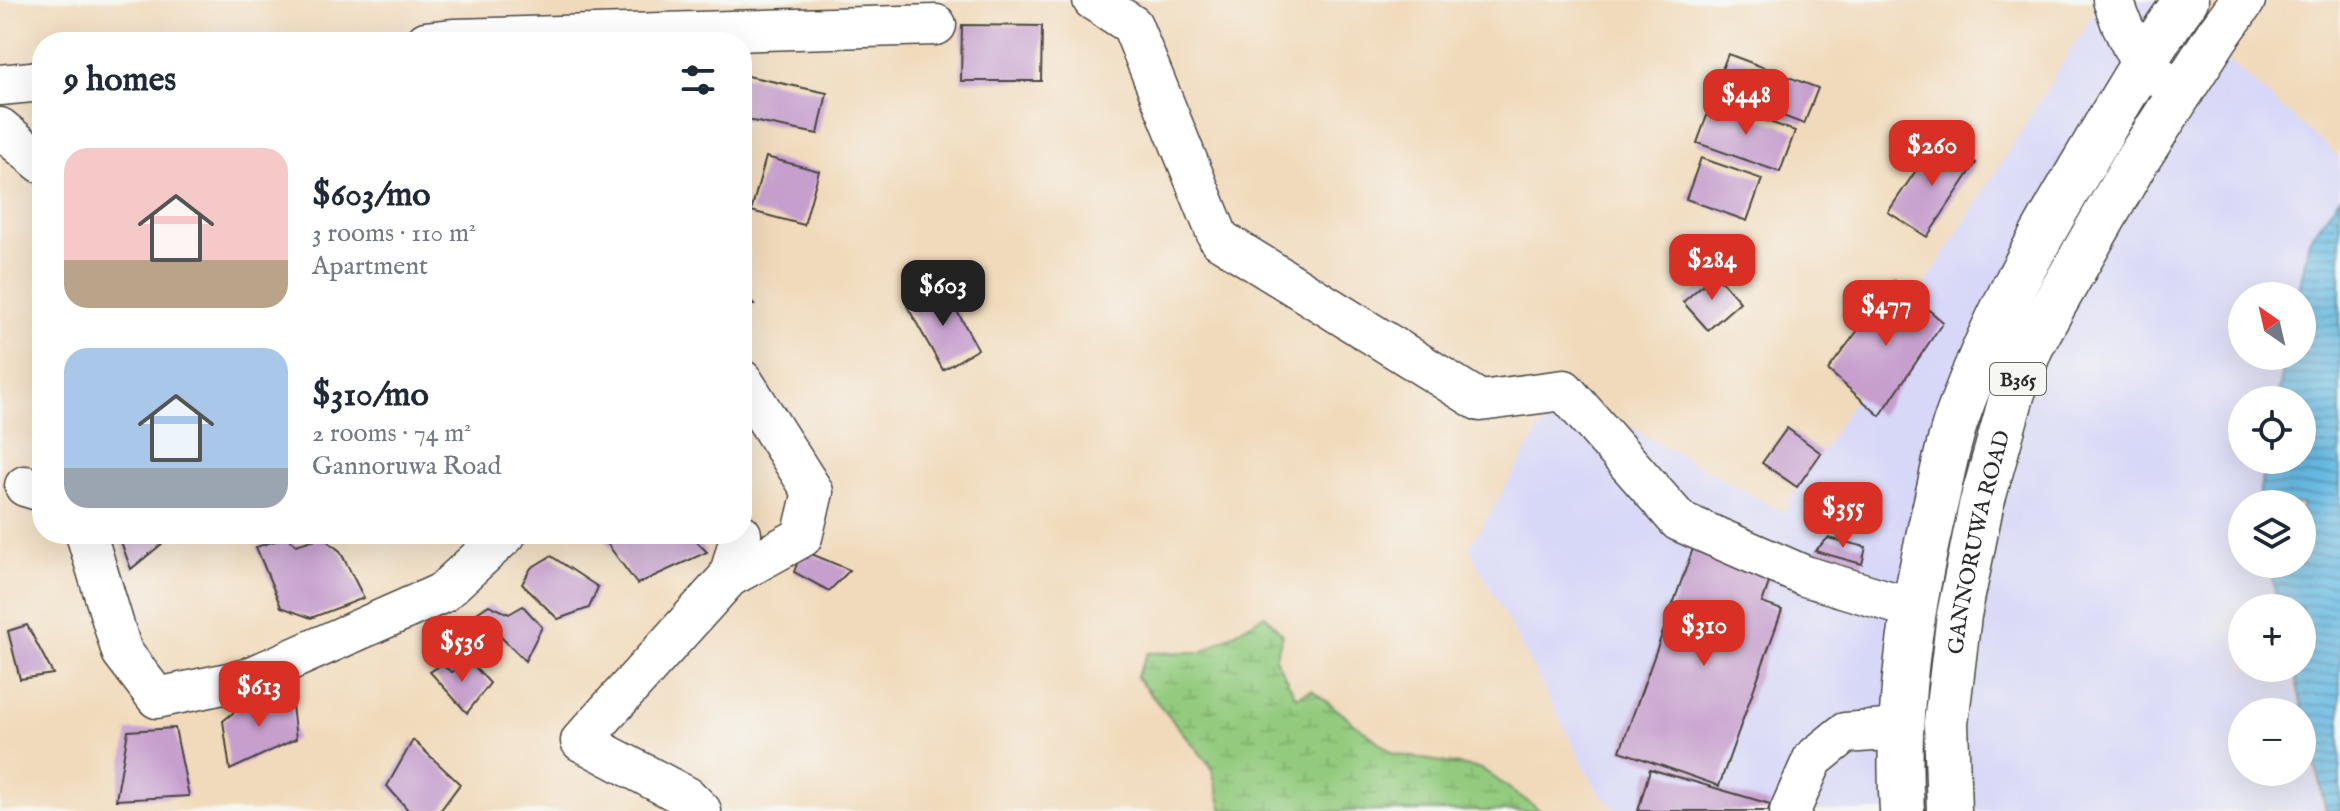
<!DOCTYPE html>
<html lang="en">
<head>
<meta charset="utf-8">
<style>
  body { margin:0; font-family:"IM FELL English",serif; background:#f2f2f3; color:#1f2937; height:100vh; display:flex; flex-direction:column; font-size:30px; white-space:nowrap }
  * { box-sizing:border-box; margin:0 }
  p { font-size:26px; color:#747a83 }
  .icon { flex:none; width:44px; height:44px; fill:none; stroke:currentColor; stroke-width:2; stroke-linecap:round; stroke-linejoin:round }
  .map { position:relative; flex:1; overflow:hidden }
  .drawer { position:absolute; left:32px; top:32px; width:720px; height:512px; display:flex; flex-direction:column; background:#fff; border-radius:32px; box-shadow:0 8px 32px #0002 }
  .drawer>* { flex:none }
  .needle { width:52px; rotate:326deg }
  .controls { position:absolute; left:2228px; top:282px; display:grid; gap:16px }
  .controls a { display:grid; place-items:center; width:88px; height:88px; border-radius:50%; background:#fff; box-shadow:0 8px 32px #0002; font-size:40px }
  .price { position:absolute; translate:-50% -68px; padding:0 18px; border-radius:16px; background:#d93025; color:#fff; font-size:26px; line-height:52px; filter:drop-shadow(0 2px 4px #0008) }
  .price::after { content:''; position:absolute; left:50%; top:48px; width:24px; height:18px; margin-left:-12px; background:inherit; clip-path:polygon(0 0,100% 0,50% 100%) }
  .price.current { background:#222; color:#fff }
  ul { padding:0; list-style:none }
  li { display:flex; align-items:center; gap:24px; height:200px; padding:0 32px }
  li span { display:grid; place-items:center; flex:none; width:224px; height:160px; border-radius:24px; color:#555 }
  li>.icon { margin-inline-start:auto }
  span .icon { width:96px; height:96px; fill:#fffc; stroke-width:1 }
  li b { font-size:34px }
  h2 { display:flex; justify-content:space-between; align-items:center; height:96px; padding:0 32px; font-size:34px }
  .map>svg:first-child { display:block }
</style>
</head>
<body>
<div class="map">
<svg width="2340" height="811" viewBox="0 0 2340 811">
  <defs>
    <pattern id="wetland-marsh" width="20" height="14" patternUnits="userSpaceOnUse" patternTransform="scale(2)"><rect width="20" height="14" fill="#93cb7e"/><path d="M1 5h8M5 5V1M11 12h8M15 12V8" fill="none" stroke="#7fae6d"/></pattern>
    <pattern id="water-rules" width="6" height="5" patternUnits="userSpaceOnUse" patternTransform="scale(2)"><rect width="6" height="5" fill="#68bbe4"/><path d="M0 2.5h6" fill="none" stroke="#5698b9"/></pattern>
  </defs>
  <rect width="100%" height="100%" fill="#f6f6f2"/>
  <filter id="ink" filterUnits="userSpaceOnUse"><feTurbulence type="fractalNoise" baseFrequency=".0125" numOctaves="2"/><feDisplacementMap in="SourceGraphic" scale="16" xChannelSelector="R" yChannelSelector="G"/><feConvolveMatrix kernelMatrix="1 2 1 2 8 2 1 2 1" color-interpolation-filters="sRGB"/></filter>
  <filter id="wash" filterUnits="userSpaceOnUse"><feTurbulence type="fractalNoise" baseFrequency=".006" numOctaves="4" result="noise"/><feDisplacementMap in="SourceGraphic" scale="32" xChannelSelector="R" yChannelSelector="G"/><feGaussianBlur stdDeviation="1.8" result="paint"/><feColorMatrix in="noise" values="0 0 0 0 0 0 0 0 0 0 0 0 0 0 0 0 0 1.4 0 .05"/><feComposite in="paint" operator="in"/></filter>
  <g filter="url(#wash)">
    <rect width="100%" height="100%" fill="#f1dabb"/>
    <polygon fill="#d7d7f8" points="2102,0 2158,0 2340,158 2340,197 2309,241 2298,296 2242,296 2242,356 2286,356 2277,400 2242,400 2242,460 2266,460 2257,504 2242,504 2242,564 2268,564 2278,608 2242,608 2242,668 2291,668 2301,712 2242,712 2242,772 2302,772 2302,718 2323,811 1616,811 1597,790 1469,548 1564,390 1784,513 1797,487 1821,453"/>
    <polygon fill="url(#wetland-marsh)" stroke="#5f7b54" stroke-width="2" points="1265,615 1283,635 1275,658 1296,697 1312,690 1394,754 1482,769 1541,811 1223,811 1211,766 1136,677 1148,653 1202,652"/>
    <polygon fill="url(#water-rules)" stroke="#4a7388" stroke-width="2" points="2340,197 2340,811 2326,811 2293,668 2302,668 2302,608 2279,608 2269,564 2302,564 2302,504 2257,504 2266,460 2302,460 2302,400 2277,400 2286,356 2302,356 2302,296 2298,296 2309,240"/>
    <g id="blocks">
      <g fill="#c69fcd">
        <polygon points="962,25 1042,26 1041,81 961,81"/>
        <polygon points="1728,54 1818,88 1804,124 1714,90"/>
        <polygon points="743,75 827,93 818,134 742,119"/>
        <polygon points="1712,102 1795,131 1780,172 1697,143"/>
        <polygon points="1938,138 1976,163 1927,237 1888,212"/>
        <polygon points="766,157 819,171 804,225 751,211"/>
        <polygon points="1701,158 1762,179 1747,221 1686,199"/>
        <polygon points="1715,274 1740,302 1708,330 1683,302"/>
        <polygon points="1895,281 1943,322 1880,416 1828,370"/>
        <polygon points="943,286 978,349 943,370 907,306"/>
        <polygon points="742,291 754,305 742,306"/>
        <polygon points="1787,428 1821,453 1797,487 1762,463"/>
        <polygon points="118,534 174,534 131,569"/>
        <polygon points="600,534 689,534 707,552 637,584"/>
        <polygon points="287,537 296,545 322,537 340,551 364,598 311,618 281,607 256,547"/>
        <polygon points="1828,538 1866,547 1862,564 1815,551"/>
        <polygon points="1694,546 1772,574 1762,603 1782,610 1719,786 1620,751"/>
        <polygon points="802,550 850,570 829,591 794,572"/>
        <polygon points="551,556 598,587 589,608 558,619 522,584 531,568"/>
        <polygon points="489,605 509,614 523,606 542,627 525,661 477,613"/>
        <polygon points="27,625 53,674 20,679 8,631"/>
        <polygon points="470,662 490,683 467,713 430,672 441,665 452,672"/>
        <polygon points="291,697 296,739 230,770 223,721 249,700"/>
        <polygon points="175,728 189,796 116,800 128,731"/>
        <polygon points="413,740 460,784 440,811 409,811 387,786"/>
        <polygon points="1650,769 1770,804 1768,811 1638,811"/>
      </g>
    </g>
  </g>
  <g filter="url(#ink)">
    <use href="#blocks" fill-opacity="0" stroke="#494541" stroke-width="2"/>
    <g fill="none" stroke-linecap="round" stroke-linejoin="round">
      <g stroke="#494541" stroke-width="43">
        <g id="minor">
          <polyline points="1093,0 1132,25 1219,239 1480,401 1564,390 1679,521 1805,576 1915,609"/>
          <polyline points="2113,0 2122,25 2142,66 2182,91"/>
          <polyline points="426,42 455,39 936,25"/>
          <polyline points="0,85 42,81"/>
          <polyline points="0,128 42,163"/>
          <polyline points="25,486 42,491"/>
          <polyline points="86,534 122,652 157,698 247,679 442,593 506,534"/>
          <polyline points="729,577 802,537 813,492 742,380"/>
          <polyline points="701,811 687,797 581,741 729,577 741,534"/>
          <polyline points="1790,811 1813,759 1845,733 1901,729"/>
        </g>
      </g>
      <g stroke="#494541" stroke-width="47">
        <g id="major">
          <path d="M1902,811C1895,708 1912,605 1935,506C1942,477 1947,446 1957,418C1988,328 2035,245 2083,164C2116,108 2148,52 2186,0"/>
          <path id="s1" d="M1949,811L1946,723L1959,615L1981,506L2013,392L2031,347L2055,303L2134,165L2217,36L2243,0"/>
        </g>
      </g>
      <use href="#minor" stroke="#fff" stroke-width="40"/>
      <use href="#major" stroke="#fff" stroke-width="44"/>
    </g>
  </g>
  <g text-anchor="middle" stroke-width="7" stroke-linejoin="round" paint-order="stroke">
    <rect fill="#f6f6f2" stroke="#686867" stroke-width="2" x="1990" y="363" width="56" height="32" rx="6"/>
    <g font-size="20" font-weight="bold" fill="#2b2b2b">
      <text x="2018" y="386">B365</text>
    </g>
    <g font-size="22" fill="#2b2b2b" stroke="#f6f6f2">
      <text dy="8" stroke="none"><textPath href="#s1" startOffset="272">GANNORUWA ROAD</textPath></text>
    </g>
  </g>
</svg>
<div class="controls">
<a><svg class="needle" viewBox="-14 -14 28 28"><path d="M0-13l5 13h-10z" fill="#e53935"/><path d="M0 13l5-13h-10z" fill="#747a83"/></svg></a>
<a><svg class="icon" aria-label="locate" viewBox="0 0 24 24"><circle cx="12" cy="12" r="6"/><path d="M12 2v4M12 18v4M2 12h4M18 12h4"/></svg></a>
<a><svg class="icon" aria-label="layers" viewBox="0 0 24 24"><path d="M12 4l9 5-9 5-9-5zM3 14l9 5 9-5"/></svg></a>
<a>+</a>
<a>−</a>
</div>
<b class="price" style="left:1746px;top:137px">$448</b>
<b class="price" style="left:1932px;top:188px">$260</b>
<b class="price" style="left:1712px;top:302px">$284</b>
<b class="price current" style="left:943px;top:328px">$603</b>
<b class="price" style="left:1886px;top:348px">$477</b>
<b class="price" style="left:1843px;top:550px">$355</b>
<b class="price" style="left:1704px;top:668px">$310</b>
<b class="price" style="left:462px;top:684px">$536</b>
<b class="price" style="left:259px;top:729px">$613</b>
<section class="drawer">
<h2>9 homes<svg class="icon" aria-label="filters" viewBox="0 0 24 24"><path d="M4 7h16M4 17h16"/><circle cx="9" cy="7" r="2"/><circle cx="15" cy="17" r="2"/></svg></h2>
<ul>
<li><span style="background:linear-gradient(#f6c9c9 70%,#b9a48a 0)"><svg class="icon" aria-label="home" viewBox="0 0 24 24"><path d="M3 11l9-7 9 7M6 9v11h12V9"/></svg></span><div><b>$603/mo</b><p>3 rooms · 110 m²</p><p>Apartment</p></div></li>
<li><span style="background:linear-gradient(#a9c7e8 75%,#9aa5b1 0)"><svg class="icon" aria-label="home" viewBox="0 0 24 24"><path d="M3 11l9-7 9 7M6 9v11h12V9"/></svg></span><div><b>$310/mo</b><p>2 rooms · 74 m²</p><p>Gannoruwa Road</p></div></li>
</ul>
</section>
</div>
</body>
</html>
